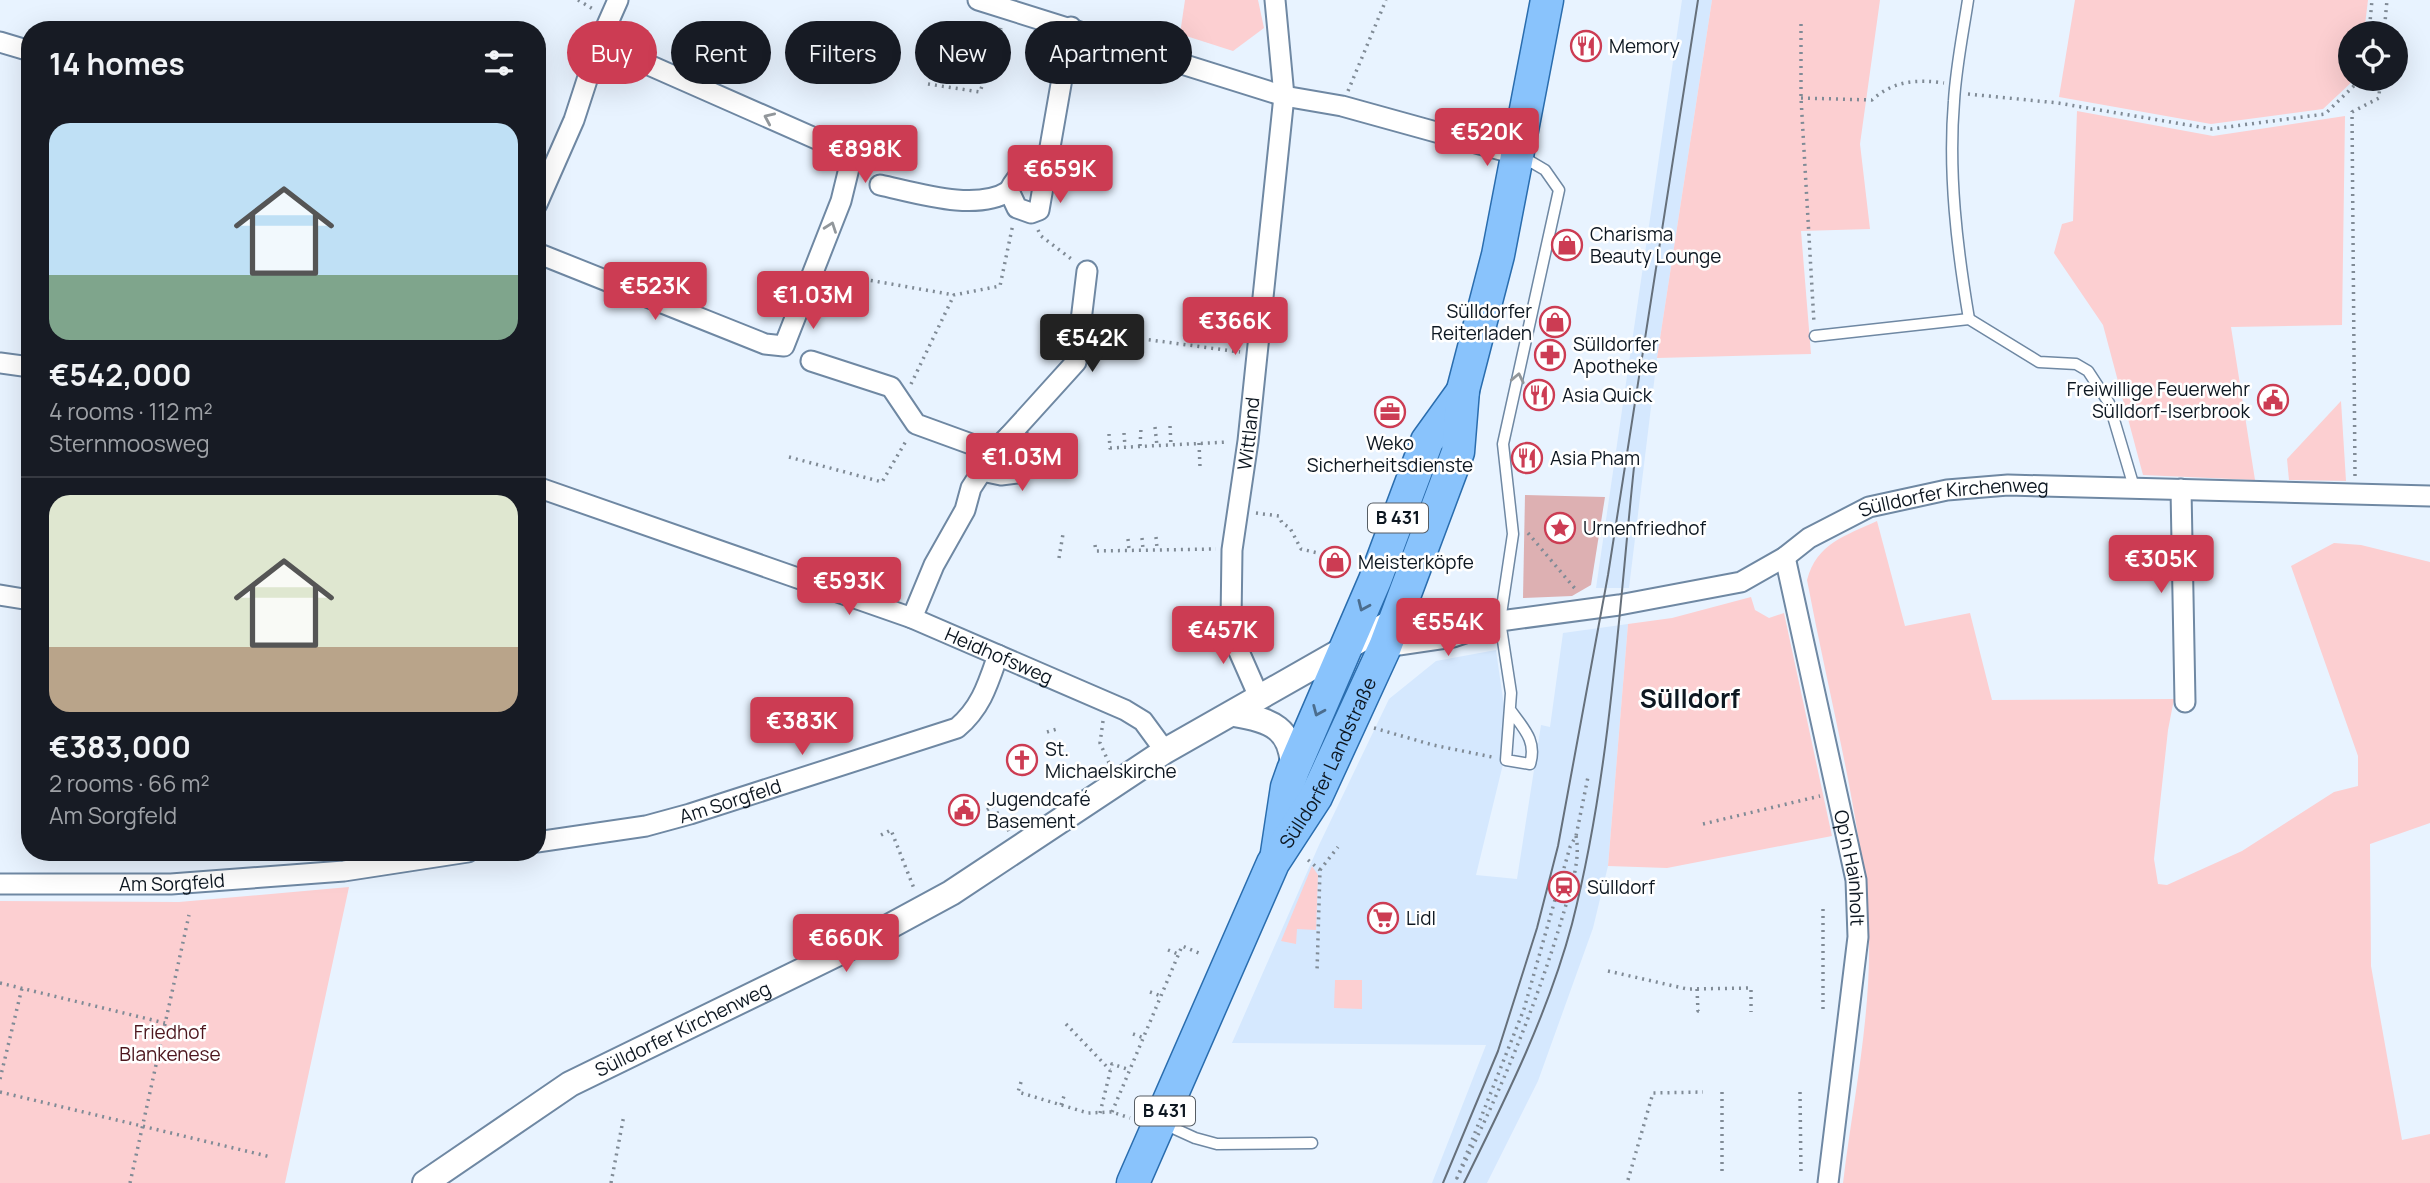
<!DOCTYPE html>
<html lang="en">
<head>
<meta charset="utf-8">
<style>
  body { margin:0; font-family:Manrope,sans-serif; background:#242831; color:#f1f3f6; height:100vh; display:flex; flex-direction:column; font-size:26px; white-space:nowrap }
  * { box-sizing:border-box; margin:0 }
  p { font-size:23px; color:#9ea1a6 }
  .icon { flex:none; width:38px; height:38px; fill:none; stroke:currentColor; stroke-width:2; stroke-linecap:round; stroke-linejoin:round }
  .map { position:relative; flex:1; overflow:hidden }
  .panel { position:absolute; left:21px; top:21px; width:525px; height:840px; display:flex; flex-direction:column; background:#171b24; border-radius:28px; box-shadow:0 7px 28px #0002 }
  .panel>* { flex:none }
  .banner { position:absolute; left:567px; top:21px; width:665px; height:63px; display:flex; gap:14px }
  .buttons { position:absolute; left:2338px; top:21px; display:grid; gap:14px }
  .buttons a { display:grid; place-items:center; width:70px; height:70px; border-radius:50%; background:#171b24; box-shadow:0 7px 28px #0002; font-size:35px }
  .price { position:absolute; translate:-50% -60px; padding:0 16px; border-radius:7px; background:#cc3c53; color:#fff; font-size:23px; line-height:46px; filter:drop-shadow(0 2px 4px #0008) }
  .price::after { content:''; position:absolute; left:50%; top:42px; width:21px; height:16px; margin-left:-10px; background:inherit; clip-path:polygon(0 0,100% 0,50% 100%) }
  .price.selected { background:#222; color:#fff }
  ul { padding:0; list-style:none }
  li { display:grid; align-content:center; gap:14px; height:371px; padding:0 28px }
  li+li { border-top:2px solid #363941 }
  li span { display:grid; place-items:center; height:217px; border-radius:21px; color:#555 }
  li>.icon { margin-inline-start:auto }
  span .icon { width:126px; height:126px; fill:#fffc; stroke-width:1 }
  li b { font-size:30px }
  h2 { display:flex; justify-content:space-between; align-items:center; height:84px; padding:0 28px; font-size:30px }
  .tag { padding:0 24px; border-radius:32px; background:#171b24; box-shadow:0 7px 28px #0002; font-size:24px; line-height:63px }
  .tag.selected { background:#cc3c53; color:#fff }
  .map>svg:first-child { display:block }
</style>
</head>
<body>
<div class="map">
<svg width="2430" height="1183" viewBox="0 0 2430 1183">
  <rect width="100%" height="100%" fill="#e8f3ff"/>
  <g fill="#d5e8fe">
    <polygon points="1682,0 1712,0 1657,358 1629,588 1596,588"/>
    <polygon points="1628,624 1608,866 1593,928 1538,1081 1487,1183 1432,1183 1486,1045 1232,1043 1319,845 1389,699 1436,661 1496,650 1504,706 1503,764 1476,875 1517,879 1541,725 1550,727 1563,633"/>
  </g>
  <g fill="#fccfd1">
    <polygon points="1185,0 1258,0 1264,28 1233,51 1180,34"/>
    <polygon points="1712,0 1880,0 1860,144 1870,229 1801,231 1811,354 1657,358"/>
    <polygon points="2075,0 2368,0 2364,33 2350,33 2350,79 2355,79 2323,109 2211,124 2059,97"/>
    <polygon points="2077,111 2213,136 2345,116 2342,325 2231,327 2255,480 2143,475 2103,325 2054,253 2062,224 2073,221"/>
    <polygon points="2341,401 2346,481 2289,480 2287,459"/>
    <path d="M1877,521L1905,626L1970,613L1992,700L2174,699L2168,730L2154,859L2158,884L2167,885L2242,851L2334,792L2358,786V756L2291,566L2334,543L2361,545L2430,562V823L2370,844L2371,966L2402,1140L2430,1134V1183H1843C1854,1092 1876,996 1867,903C1856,795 1827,687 1807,580C1817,543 1845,536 1877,521Z"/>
    <polygon points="1751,597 1755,610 1769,618 1784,613 1832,836 1667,868 1608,866 1628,624 1672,618"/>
    <polygon points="1312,866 1318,875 1316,930 1297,929 1296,944 1281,941"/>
    <polygon points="349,887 285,1183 0,1183 0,901 179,902"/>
    <polygon points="1335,980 1362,980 1362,1009 1334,1008"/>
  </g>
  <polygon fill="#ddb0b2" points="1525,495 1605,497 1591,585 1572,596 1523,598"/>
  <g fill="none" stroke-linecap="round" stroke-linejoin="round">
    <g stroke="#6f88a3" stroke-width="13">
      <g id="service">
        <path d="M1968,0C1963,33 1956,67 1954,101C1948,173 1957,248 1969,319"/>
        <polyline points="1815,336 1969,319 2039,362 2076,364 2088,371 2109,403 2134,487"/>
        <path d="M1511,711C1524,729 1537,741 1530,764L1506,760L1511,693L1500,621L1513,534L1503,444L1559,190L1545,170L1523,157"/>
        <polyline points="1162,1123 1195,1138 1217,1144 1312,1143"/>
      </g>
    </g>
    <g stroke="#6f88a3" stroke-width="23">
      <g id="minor">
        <polyline points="978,0 1284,96 1342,106 1519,155"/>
        <polyline points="0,42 30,51"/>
        <path d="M1049,161C1028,167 1019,171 1009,191L1017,208L1031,213L1039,210L1071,27"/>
        <path d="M880,185C917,193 976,212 1009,191"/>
        <polyline points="537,204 574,120 599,43 618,0"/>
        <polyline points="537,253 765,344 784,346 841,201 851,160 837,148 599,43"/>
        <polyline points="811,361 891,387 916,424 993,452"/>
        <polyline points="0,363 30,367"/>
        <polyline points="1009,436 1076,362 1087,271"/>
        <path id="s1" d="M537,487L912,618L1125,710L1143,721L1165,751"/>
        <polyline points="2181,489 2185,702"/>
        <path id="s2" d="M1785,557L1856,880L1858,937L1828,1183"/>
        <polyline points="0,595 30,600"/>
        <polyline points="912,618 934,565 965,510 971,488 982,471 1001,475 1018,473 1028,460 1028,445 1009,436 993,452 982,471"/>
        <polyline points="1397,619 1447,615 1496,621"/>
        <path id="s3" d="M1385,647L1453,637L1500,621L1619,605L1741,582L1785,557L1809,538L1869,507L1947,490L2008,485L2430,496"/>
        <path id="s4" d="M1259,697L1237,647L1231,621L1232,550L1248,441L1284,96L1275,0"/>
        <path id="s5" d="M537,842L646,826L690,814L957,728C981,708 988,684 998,655"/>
        <path id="s6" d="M0,884H171L344,871L468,852"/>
      </g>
    </g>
    <g stroke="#6f88a3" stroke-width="28">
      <g id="tertiary">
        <path d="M1234,714C1271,720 1293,728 1293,770"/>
        <path id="s7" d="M425,1183L570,1084L857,944L951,893L1165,751L1397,619"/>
      </g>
    </g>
    <g stroke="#2a6dae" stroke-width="35">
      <g id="primary">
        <polyline points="1277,853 1287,787 1293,770 1375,580 1427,441 1463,391"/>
        <path id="s8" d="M1133,1183L1273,863L1316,797L1385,647L1458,452L1463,390L1498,255L1547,0"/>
      </g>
    </g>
    <g stroke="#808b96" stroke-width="3.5" stroke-dasharray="2 5" stroke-linecap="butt">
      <polyline points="578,0 593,9"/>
      <polyline points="1801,24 1801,98 1814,323"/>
      <polyline points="2369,33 2372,0"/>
      <polyline points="2384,33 2387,0"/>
      <polyline points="928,84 980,92 1001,28"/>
      <polyline points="1348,91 1386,0"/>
      <polyline points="1968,94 2058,103 2212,129 2325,114 2361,79"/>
      <path d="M1801,98L1872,100C1893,81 1916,79 1944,83"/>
      <polyline points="1038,230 1041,236 1074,261"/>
      <polyline points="857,278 954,295"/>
      <polyline points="1230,319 1244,319"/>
      <polyline points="1121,336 1240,352"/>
      <polyline points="911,384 954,295 1000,286 1013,224"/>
      <polyline points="1170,426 1171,445"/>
      <polyline points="1155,427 1157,446"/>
      <polyline points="1124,433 1125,447"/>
      <polyline points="1109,434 1110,448 1228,442"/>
      <polyline points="1199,443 1200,467"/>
      <polyline points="1140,446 1141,428"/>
      <polyline points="789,457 882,482 906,441"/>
      <polyline points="2355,476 2352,112 2379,98 2380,79"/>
      <polyline points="1256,513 1279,516 1282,523 1290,528 1301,549 1318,553"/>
      <polyline points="1528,533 1577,591"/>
      <polyline points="1156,537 1157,548"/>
      <polyline points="1142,538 1143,549"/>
      <polyline points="1128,539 1129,549"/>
      <polyline points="1095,545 1096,551 1216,549"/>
      <polyline points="1059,558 1063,534"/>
      <polyline points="1103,721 1100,743 1109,763"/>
      <polyline points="1374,728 1433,745 1492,757"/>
      <polyline points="1047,732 1057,729"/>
      <polyline points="987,810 993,806 1009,831"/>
      <polyline points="1703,824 1820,796"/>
      <polyline points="881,835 891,830 915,891"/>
      <path d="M1576,836C1581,862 1570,890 1563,915C1536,1006 1500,1093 1457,1178L1524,1009L1570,847L1576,836L1588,777"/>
      <polyline points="1308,860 1320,870 1317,972"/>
      <polyline points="1320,870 1338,847"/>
      <polyline points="1823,909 1823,1012"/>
      <polyline points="1168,950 1178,954"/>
      <polyline points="1608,971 1687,989 1751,988 1751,1012"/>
      <polyline points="0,983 165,1023"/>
      <polyline points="1697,989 1698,1011 1703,1012"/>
      <polyline points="1150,992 1161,996"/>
      <polyline points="1066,1024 1110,1070"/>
      <polyline points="1133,1034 1144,1038"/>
      <polyline points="0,1079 22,988"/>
      <polyline points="1021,1082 1018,1092 1088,1113 1112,1112 1130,1118"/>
      <polyline points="0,1092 271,1157"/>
      <polyline points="1800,1092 1801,1174"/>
      <polyline points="1061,1105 1065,1093"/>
      <polyline points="1112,1112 1182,946 1199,953"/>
      <polyline points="1100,1113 1112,1064 1130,1070"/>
      <polyline points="1722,1171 1722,1092"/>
      <polyline points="1628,1180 1653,1093 1703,1092"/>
      <polyline points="130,1183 189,915"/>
      <polyline points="611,1183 624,1115"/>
    </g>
    <use href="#service" stroke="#fff" stroke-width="10"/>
    <use href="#minor" stroke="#fff" stroke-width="19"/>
    <use href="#tertiary" stroke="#fff" stroke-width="24"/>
    <use href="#primary" stroke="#89c3fc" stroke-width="32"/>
    <g stroke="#66707b" stroke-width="2">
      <polyline points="1443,1183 1498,1051 1537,928 1558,846 1608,575 1698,0"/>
      <path d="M1464,1183C1505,1100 1548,1014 1572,924C1610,775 1618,619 1634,467"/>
    </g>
  </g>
  <defs><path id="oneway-chevron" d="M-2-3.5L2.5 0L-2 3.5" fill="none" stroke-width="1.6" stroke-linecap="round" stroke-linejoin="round" transform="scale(1.75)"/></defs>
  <g stroke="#92979b">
    <use href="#oneway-chevron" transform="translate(769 118) rotate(-156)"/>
    <use href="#oneway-chevron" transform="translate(831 227) rotate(-70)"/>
    <use href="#oneway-chevron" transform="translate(1518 378) rotate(-78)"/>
  </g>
  <g stroke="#4b6d8e">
    <use href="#oneway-chevron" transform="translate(1363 606) rotate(114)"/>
    <use href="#oneway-chevron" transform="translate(1318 711) rotate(113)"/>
  </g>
  <defs>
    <g id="restaurant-ring" transform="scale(1.575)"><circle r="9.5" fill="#fff" stroke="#cc3c53" stroke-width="1.5"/><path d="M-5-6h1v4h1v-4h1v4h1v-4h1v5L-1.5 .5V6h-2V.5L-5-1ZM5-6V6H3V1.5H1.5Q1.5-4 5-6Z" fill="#cc3c53"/></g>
    <g id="shop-ring" transform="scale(1.575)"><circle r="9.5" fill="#fff" stroke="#cc3c53" stroke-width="1.5"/><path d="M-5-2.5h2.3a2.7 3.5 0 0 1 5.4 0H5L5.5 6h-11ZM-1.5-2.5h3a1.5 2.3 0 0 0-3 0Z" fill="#cc3c53"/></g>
    <g id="pharmacy-ring" transform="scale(1.575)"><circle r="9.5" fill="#fff" stroke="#cc3c53" stroke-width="1.5"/><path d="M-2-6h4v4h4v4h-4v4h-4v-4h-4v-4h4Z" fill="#cc3c53"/></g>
    <g id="civic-ring" transform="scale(1.575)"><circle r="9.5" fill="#fff" stroke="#cc3c53" stroke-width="1.5"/><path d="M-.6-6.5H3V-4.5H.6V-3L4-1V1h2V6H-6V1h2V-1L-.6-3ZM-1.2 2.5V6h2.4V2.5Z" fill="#cc3c53"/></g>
    <g id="office-ring" transform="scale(1.575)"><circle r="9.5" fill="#fff" stroke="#cc3c53" stroke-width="1.5"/><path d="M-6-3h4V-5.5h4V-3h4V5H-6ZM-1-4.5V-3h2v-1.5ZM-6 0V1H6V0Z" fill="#cc3c53"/></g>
    <g id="sight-ring" transform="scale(1.575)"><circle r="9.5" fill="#fff" stroke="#cc3c53" stroke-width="1.5"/><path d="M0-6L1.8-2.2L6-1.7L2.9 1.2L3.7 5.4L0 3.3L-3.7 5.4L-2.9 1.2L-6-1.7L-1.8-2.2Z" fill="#cc3c53"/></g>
    <g id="church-ring" transform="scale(1.575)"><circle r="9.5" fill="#fff" stroke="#cc3c53" stroke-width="1.5"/><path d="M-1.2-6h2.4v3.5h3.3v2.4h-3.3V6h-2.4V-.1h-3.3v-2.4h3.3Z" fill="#cc3c53"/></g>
    <g id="station-ring" transform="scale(1.575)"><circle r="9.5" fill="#fff" stroke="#cc3c53" stroke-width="1.5"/><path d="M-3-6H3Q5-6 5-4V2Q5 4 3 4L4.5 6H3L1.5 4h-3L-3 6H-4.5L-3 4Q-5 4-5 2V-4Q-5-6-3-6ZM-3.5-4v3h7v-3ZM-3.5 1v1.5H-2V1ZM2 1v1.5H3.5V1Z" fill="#cc3c53"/></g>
    <g id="supermarket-ring" transform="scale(1.575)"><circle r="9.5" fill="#fff" stroke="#cc3c53" stroke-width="1.5"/><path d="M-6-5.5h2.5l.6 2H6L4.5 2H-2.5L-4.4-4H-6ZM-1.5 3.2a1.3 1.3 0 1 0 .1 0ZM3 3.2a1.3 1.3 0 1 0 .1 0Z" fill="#cc3c53"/></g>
  </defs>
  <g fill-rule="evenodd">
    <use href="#restaurant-ring" x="1586" y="46"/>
    <use href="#shop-ring" x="1567" y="245"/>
    <use href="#shop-ring" x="1555" y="322"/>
    <use href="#pharmacy-ring" x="1550" y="355"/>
    <use href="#restaurant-ring" x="1539" y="395"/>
    <use href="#civic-ring" x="2273" y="400"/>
    <use href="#office-ring" x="1390" y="412"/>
    <use href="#restaurant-ring" x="1527" y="458"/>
    <use href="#sight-ring" x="1560" y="528"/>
    <use href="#shop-ring" x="1335" y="562"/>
    <use href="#church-ring" x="1022" y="760"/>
    <use href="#civic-ring" x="964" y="810"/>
    <use href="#station-ring" x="1564" y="887"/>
    <use href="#supermarket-ring" x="1383" y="918"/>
  </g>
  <g text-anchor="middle" stroke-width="5" stroke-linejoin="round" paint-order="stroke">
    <g fill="#fff" stroke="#565d64" stroke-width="2">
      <rect x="1368" y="503.5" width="60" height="29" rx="5"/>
      <rect x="1135" y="1096.5" width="60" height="29" rx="5"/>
    </g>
    <g font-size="18" font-weight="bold" fill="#0d1721">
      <text x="1398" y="524">B 431</text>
      <text x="1165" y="1117">B 431</text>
    </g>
    <g font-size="19" fill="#0d1721" stroke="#fff" text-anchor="start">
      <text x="1609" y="53">Memory</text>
      <text x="1590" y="241">Charisma<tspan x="1590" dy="22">Beauty Lounge</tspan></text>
      <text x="1532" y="318" text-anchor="end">Sülldorfer<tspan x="1532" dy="22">Reiterladen</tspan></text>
      <text x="1573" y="351">Sülldorfer<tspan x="1573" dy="22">Apotheke</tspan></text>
      <text x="2250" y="396" text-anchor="end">Freiwillige Feuerwehr<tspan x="2250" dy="22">Sülldorf-Iserbrook</tspan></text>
      <text x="1562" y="402">Asia Quick</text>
      <text x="1390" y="450" text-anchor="middle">Weko<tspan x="1390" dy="22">Sicherheitsdienste</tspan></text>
      <text x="1550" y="465">Asia Pham</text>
      <text x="1583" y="535">Urnenfriedhof</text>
      <text x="1358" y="569">Meisterköpfe</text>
      <text x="1045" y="756">St.<tspan x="1045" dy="22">Michaelskirche</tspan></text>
      <text x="987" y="806">Jugendcafé<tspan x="987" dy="22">Basement</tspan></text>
      <text x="1587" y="894">Sülldorf</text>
      <text x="1406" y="925">Lidl</text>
    </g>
    <g font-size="19" fill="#0d1721" stroke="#fff">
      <text dy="7" stroke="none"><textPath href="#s4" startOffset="270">Wittland</textPath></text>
      <text dy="7" stroke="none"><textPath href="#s3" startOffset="597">Sülldorfer Kirchenweg</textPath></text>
      <text dy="7" stroke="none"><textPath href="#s1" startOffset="492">Heidhofsweg</textPath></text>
      <text dy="7" stroke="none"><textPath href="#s8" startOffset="464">Sülldorfer Landstraße</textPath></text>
      <text dy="7" stroke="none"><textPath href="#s5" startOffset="198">Am Sorgfeld</textPath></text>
      <text dy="7" stroke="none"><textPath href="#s2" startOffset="318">Op'n Hainholt</textPath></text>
      <text dy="7" stroke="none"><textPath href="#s6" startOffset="172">Am Sorgfeld</textPath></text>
      <text dy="7" stroke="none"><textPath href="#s7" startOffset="301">Sülldorfer Kirchenweg</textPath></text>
    </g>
    <g font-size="19" fill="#4d171e" stroke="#fff">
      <text x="170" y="1039">Friedhof<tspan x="170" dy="22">Blankenese</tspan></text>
    </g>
    <g font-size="26" font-weight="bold" fill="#0d1721" stroke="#fff">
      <text x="1690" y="708">Sülldorf</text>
    </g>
  </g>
</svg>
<div class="buttons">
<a><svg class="icon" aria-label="locate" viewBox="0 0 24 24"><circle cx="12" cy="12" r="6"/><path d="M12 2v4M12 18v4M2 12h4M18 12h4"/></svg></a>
</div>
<b class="price" style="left:1487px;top:168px">€520K</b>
<b class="price" style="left:865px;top:185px">€898K</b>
<b class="price" style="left:1060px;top:205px">€659K</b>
<b class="price" style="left:655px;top:322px">€523K</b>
<b class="price" style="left:813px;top:331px">€1.03M</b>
<b class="price" style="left:1235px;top:357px">€366K</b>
<b class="price selected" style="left:1092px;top:374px">€542K</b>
<b class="price" style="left:1022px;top:493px">€1.03M</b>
<b class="price" style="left:2161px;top:595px">€305K</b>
<b class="price" style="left:849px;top:617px">€593K</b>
<b class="price" style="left:1448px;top:658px">€554K</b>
<b class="price" style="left:1223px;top:666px">€457K</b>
<b class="price" style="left:802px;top:757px">€383K</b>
<b class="price" style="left:846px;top:974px">€660K</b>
<div class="banner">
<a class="tag selected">Buy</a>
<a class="tag">Rent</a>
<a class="tag">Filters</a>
<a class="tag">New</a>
<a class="tag">Apartment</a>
</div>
<section class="panel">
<h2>14 homes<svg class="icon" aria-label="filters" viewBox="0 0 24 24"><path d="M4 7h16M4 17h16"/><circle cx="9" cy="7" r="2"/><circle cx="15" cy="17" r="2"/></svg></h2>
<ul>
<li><span style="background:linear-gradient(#bfe0f5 70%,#7fa58c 0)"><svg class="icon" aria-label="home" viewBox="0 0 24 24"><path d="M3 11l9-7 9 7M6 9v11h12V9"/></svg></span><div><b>€542,000</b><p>4 rooms · 112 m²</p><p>Sternmoosweg</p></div></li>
<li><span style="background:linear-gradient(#dfe7d0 70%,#b9a48a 0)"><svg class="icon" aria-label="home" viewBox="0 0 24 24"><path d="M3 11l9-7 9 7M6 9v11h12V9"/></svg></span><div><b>€383,000</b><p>2 rooms · 66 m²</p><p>Am Sorgfeld</p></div></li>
</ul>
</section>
</div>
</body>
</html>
